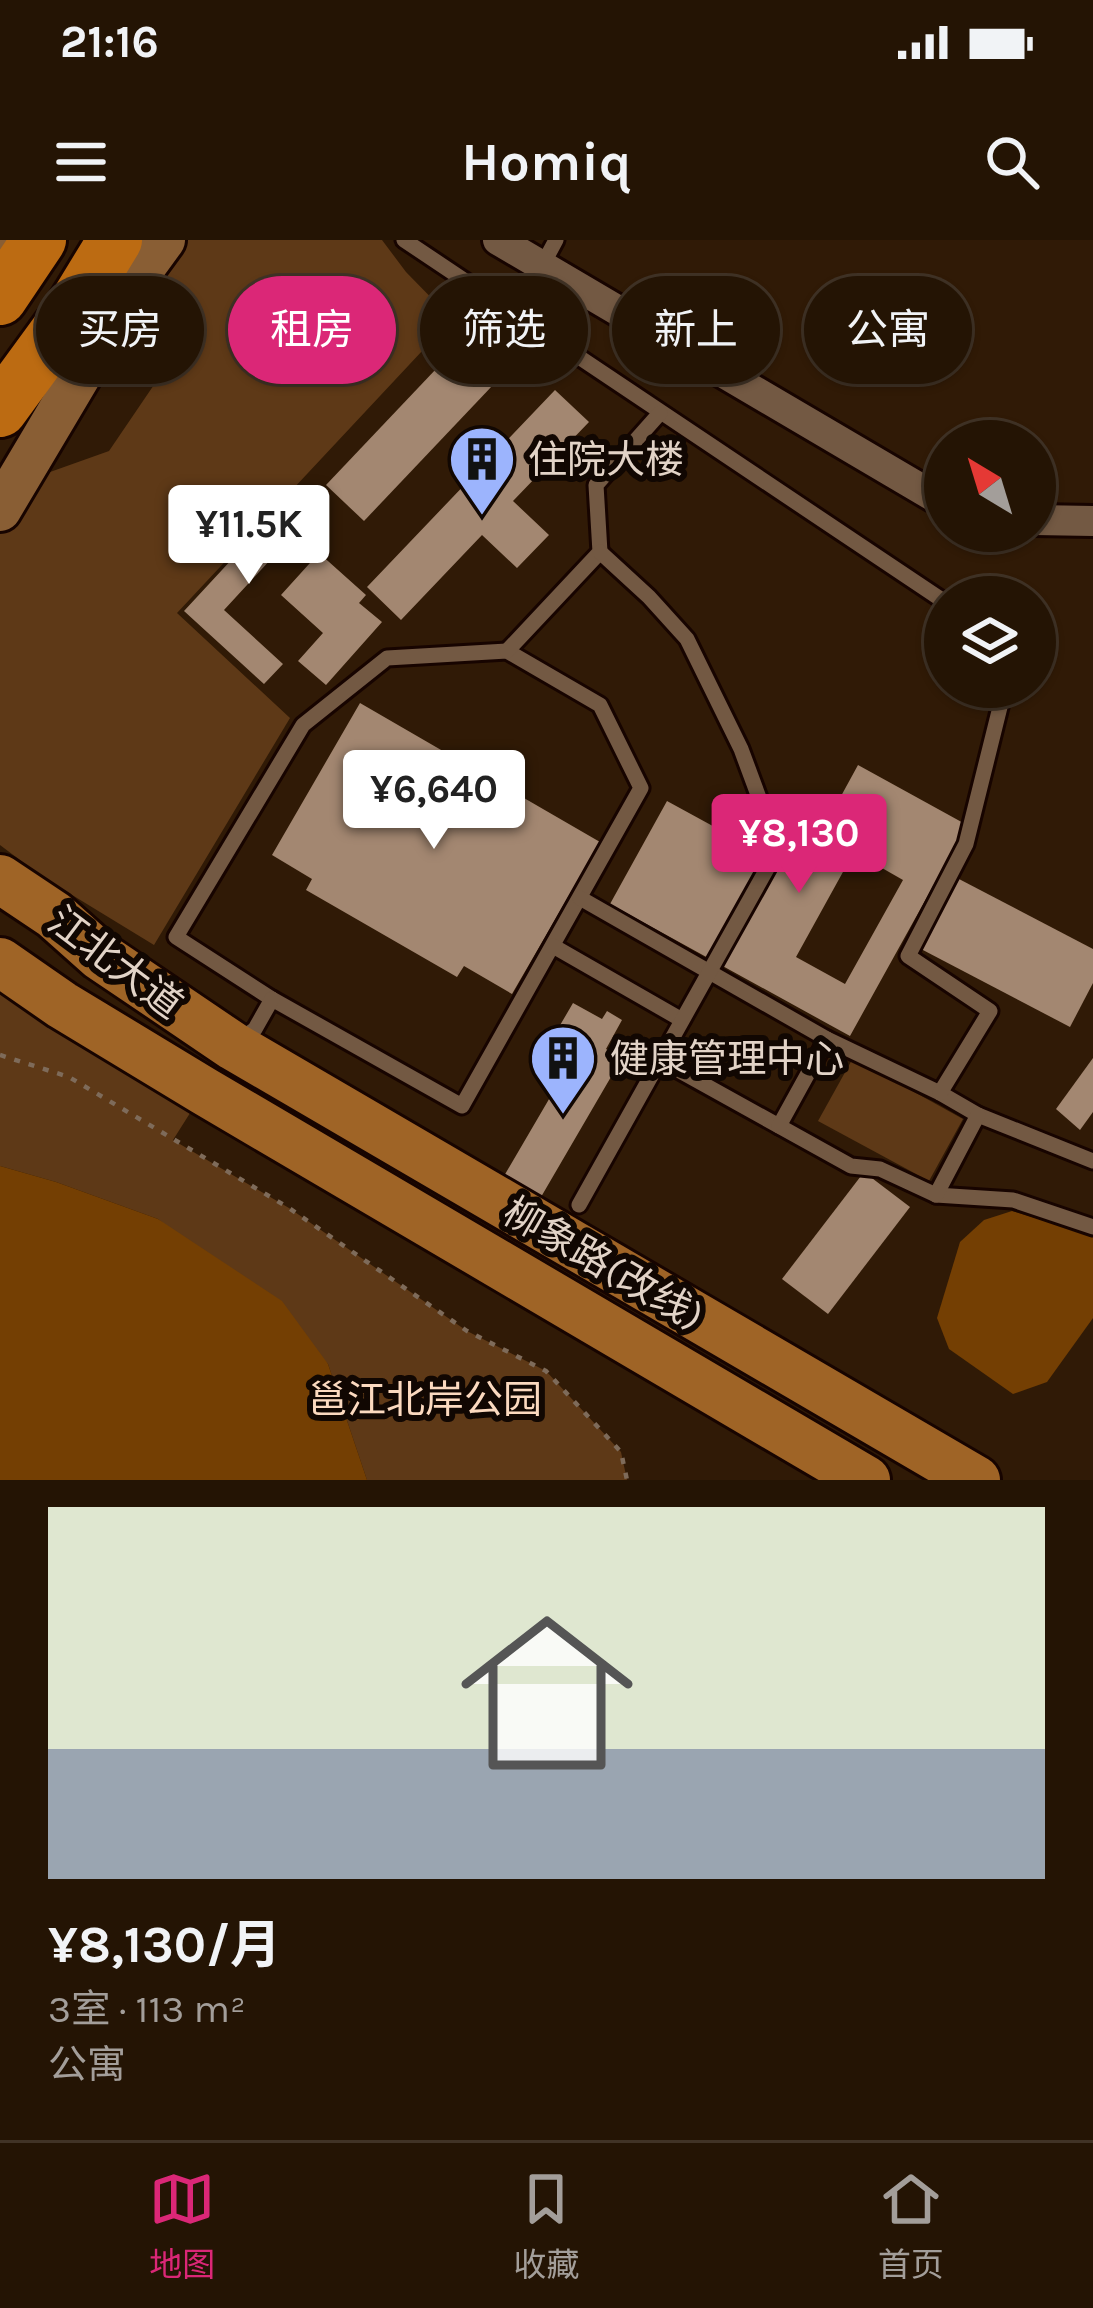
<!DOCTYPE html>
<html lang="zh">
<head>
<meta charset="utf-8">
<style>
  body { margin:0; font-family:Karla,"Noto Sans SC",sans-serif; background:#2c1d0e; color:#f1f3f6; height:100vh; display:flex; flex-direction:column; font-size:45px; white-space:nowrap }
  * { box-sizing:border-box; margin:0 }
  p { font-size:39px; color:#a39e9a }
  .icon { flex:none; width:66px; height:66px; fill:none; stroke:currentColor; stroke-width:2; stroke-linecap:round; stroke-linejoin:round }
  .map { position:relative; height:1240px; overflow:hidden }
  .drawer { display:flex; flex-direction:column; background:#241404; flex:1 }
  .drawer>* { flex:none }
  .guide { position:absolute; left:36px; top:36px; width:1023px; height:108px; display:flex; gap:24px }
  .needle { width:78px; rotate:322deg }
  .buttons { position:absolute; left:924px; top:180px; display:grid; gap:24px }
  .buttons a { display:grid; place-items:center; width:132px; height:132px; border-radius:50%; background:#241404; box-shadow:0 3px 9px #0004,0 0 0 3px #413326; font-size:60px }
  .price { position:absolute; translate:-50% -102px; padding:0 27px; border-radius:12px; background:#fff; color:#222; font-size:39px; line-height:78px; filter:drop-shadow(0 3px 6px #0008) }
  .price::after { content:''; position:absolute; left:50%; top:72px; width:36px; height:27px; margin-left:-18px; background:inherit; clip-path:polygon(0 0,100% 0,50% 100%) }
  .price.selected { background:#db2777; color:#fff }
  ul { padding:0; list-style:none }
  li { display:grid; align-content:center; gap:24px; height:636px; padding:0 48px }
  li+li { border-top:3px solid #413326 }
  li span { display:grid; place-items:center; height:372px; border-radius:0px; color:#555 }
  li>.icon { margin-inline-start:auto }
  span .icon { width:216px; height:216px; fill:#fffc; stroke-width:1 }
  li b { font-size:51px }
  .pill { padding:0 42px; border-radius:54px; background:#241404; box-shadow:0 3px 9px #0004,0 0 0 3px #413326; font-size:42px; line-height:108px }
  .pill.selected { background:#db2777; color:#fff }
  .status { display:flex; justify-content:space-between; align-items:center; height:84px; padding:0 60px; background:#241404; direction:ltr }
  .status svg { height:33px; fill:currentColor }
  header { display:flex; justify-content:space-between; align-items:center; height:156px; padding:0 48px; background:#241404; font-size:54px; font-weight:700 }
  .tabs { display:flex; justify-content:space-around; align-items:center; height:168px; border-top:3px solid #413326; background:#241404; font-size:33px; color:#a39e9a }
  .tabs a { display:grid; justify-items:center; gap:6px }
  .tabs .selected { color:#db2777 }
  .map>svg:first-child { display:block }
</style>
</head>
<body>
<div class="status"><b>21:16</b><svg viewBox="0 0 49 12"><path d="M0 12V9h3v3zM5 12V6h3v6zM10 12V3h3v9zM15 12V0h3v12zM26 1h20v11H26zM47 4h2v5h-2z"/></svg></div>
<header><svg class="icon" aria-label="menu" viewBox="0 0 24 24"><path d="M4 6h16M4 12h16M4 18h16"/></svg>Homiq<svg class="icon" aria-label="search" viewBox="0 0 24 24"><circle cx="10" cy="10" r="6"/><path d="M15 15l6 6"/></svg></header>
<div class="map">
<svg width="1093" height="1240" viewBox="0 0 1093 1240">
  <rect width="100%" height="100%" fill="#301a06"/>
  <g fill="#5e3917">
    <polygon points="188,0 382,0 406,32 452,79 177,373 290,478 154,705 41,636 0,605 0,278 22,242 109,211 162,133 140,58"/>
    <polygon points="0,722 204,851 173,900 289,968 467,1091 546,1131 621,1212 627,1240 367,1240 328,1124 158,979 56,942 0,926"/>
    <polygon points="853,818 963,879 929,941 818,881"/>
  </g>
  <g fill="#743f03">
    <polygon points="0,926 56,942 158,979 282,1061 328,1124 367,1240 0,1240"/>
    <polygon points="1012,971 1093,995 1093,1078 1047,1142 1013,1154 949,1109 937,1078 960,1002 984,980"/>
  </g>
  <g fill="#a38771" fill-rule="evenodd">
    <polygon points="455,109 493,145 364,281 326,245"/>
    <polygon points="555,150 589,182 513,261 549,295 517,328 482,295 401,380 367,347"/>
    <polygon points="297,249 318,268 224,370 283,424 264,444 184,371"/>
    <polygon points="319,313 366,355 359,363 382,382 326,445 298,421 323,393 281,355"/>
    <polygon points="360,463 600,602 512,754 464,726 457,737 306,650 312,639 272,615"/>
    <path d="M858,525L967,585L850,796L610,664L667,561L799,633ZM854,612L903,640L845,744L796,717Z"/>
    <polygon points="959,639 1093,709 1093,743 1070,787 921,709"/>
    <polygon points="573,763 602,779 607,771 622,780 606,809 622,818 541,957 504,936 583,801 559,787"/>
    <polygon points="1093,818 1093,872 1080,890 1056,869"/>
    <polygon points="864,932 910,967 828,1074 782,1039"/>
  </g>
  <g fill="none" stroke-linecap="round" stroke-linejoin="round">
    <g stroke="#170400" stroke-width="21">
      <g id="lane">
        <polyline points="404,0 945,362"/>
        <polyline points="542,26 556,0"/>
        <polygon points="507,411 600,465 641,548 462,866 272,759 176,697 303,485 387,418"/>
        <polyline points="507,411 600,312 596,245 660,173"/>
        <polyline points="580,658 827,799 940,853 978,875 1093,921"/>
        <polyline points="553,706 682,780"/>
        <polyline points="240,800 255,789 272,759"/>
        <polyline points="660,820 851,926 880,929 936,955 1013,960 1093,987"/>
        <polyline points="940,853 990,771 908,716 966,604 1005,447"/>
        <polyline points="779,886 827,799"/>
        <polyline points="936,955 978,875"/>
        <polyline points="579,965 778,609 741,509 687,399 649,357 600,312"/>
      </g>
    </g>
    <g stroke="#170400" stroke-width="36">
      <g id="street">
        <polyline points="498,0 933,256 945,259"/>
        <polyline points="1035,280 1093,281"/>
      </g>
    </g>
    <g stroke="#170400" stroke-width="48">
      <g id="secondary">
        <polyline points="0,7 5,0"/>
        <polyline points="0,270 145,26 164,0"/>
      </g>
    </g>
    <g stroke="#170400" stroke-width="54">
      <g id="primary">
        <polyline points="0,639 54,675 100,716 233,806 976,1240"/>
        <polyline points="0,722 62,765 204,851 866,1240"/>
      </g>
    </g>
    <g stroke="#170400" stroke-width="60">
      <g id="highway">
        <polyline points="0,58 39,0"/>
        <polyline points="0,170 68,77 115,0"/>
      </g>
    </g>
    <polyline stroke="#7e6b5a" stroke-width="4.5" stroke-dasharray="6 9" stroke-linecap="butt" points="0,815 69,837 289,968 467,1091 546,1131 621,1212 627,1240"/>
    <use href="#lane" stroke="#735943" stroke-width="15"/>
    <use href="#street" stroke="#735943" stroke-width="30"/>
    <use href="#secondary" stroke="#895e34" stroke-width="42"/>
    <use href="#primary" stroke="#9f6426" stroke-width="48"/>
    <use href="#highway" stroke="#bc6b12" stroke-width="54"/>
  </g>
  <defs>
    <g id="building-pin" transform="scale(3.45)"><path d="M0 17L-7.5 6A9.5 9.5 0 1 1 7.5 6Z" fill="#9cb4fd" stroke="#110702"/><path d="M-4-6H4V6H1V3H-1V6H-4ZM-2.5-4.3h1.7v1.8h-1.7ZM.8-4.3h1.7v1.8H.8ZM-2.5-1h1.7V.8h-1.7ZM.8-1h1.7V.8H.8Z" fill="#111"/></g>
  </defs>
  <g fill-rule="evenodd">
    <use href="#building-pin" x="482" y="219"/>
    <use href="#building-pin" x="563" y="818"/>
  </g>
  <g text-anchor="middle" stroke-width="12" stroke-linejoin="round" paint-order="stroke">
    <g font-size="39" fill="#e2d3c7" stroke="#110702" text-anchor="start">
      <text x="528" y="233">住院大楼</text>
      <text x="610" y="832">健康管理中心</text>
    </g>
    <g font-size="39" fill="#e2d3c7" stroke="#110702">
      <text transform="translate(116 722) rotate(37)" y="14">江北大道</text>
      <text transform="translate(604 1023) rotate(30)" y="14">柳象路(改线)</text>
    </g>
    <g font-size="39" fill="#fbd9bf" stroke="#110702">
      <text x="425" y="1173">邕江北岸公园</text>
    </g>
  </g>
</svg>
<div class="buttons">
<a><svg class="needle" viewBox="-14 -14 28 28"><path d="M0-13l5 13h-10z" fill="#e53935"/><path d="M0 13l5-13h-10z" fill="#a39e9a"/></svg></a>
<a><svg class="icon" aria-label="layers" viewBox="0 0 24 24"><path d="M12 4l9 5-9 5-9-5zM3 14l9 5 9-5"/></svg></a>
</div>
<b class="price" style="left:249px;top:347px">¥11.5K</b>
<b class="price" style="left:434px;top:612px">¥6,640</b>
<b class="price selected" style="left:799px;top:656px">¥8,130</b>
<div class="guide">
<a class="pill">买房</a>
<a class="pill selected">租房</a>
<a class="pill">筛选</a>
<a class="pill">新上</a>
<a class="pill">公寓</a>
</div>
</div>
<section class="drawer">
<ul>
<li><span style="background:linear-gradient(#dfe7d0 65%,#9aa5b1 0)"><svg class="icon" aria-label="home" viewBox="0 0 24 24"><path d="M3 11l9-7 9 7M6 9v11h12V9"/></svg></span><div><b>¥8,130/月</b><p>3室 · 113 m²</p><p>公寓</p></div></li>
</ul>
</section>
<nav class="tabs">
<a class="selected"><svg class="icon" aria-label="map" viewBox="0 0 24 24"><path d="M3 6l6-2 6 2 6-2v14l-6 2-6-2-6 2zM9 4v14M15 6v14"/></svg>地图</a>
<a><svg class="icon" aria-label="saved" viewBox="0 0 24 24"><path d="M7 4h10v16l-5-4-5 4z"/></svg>收藏</a>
<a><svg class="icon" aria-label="home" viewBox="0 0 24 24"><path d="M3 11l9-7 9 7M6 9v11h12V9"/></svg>首页</a>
</nav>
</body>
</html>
